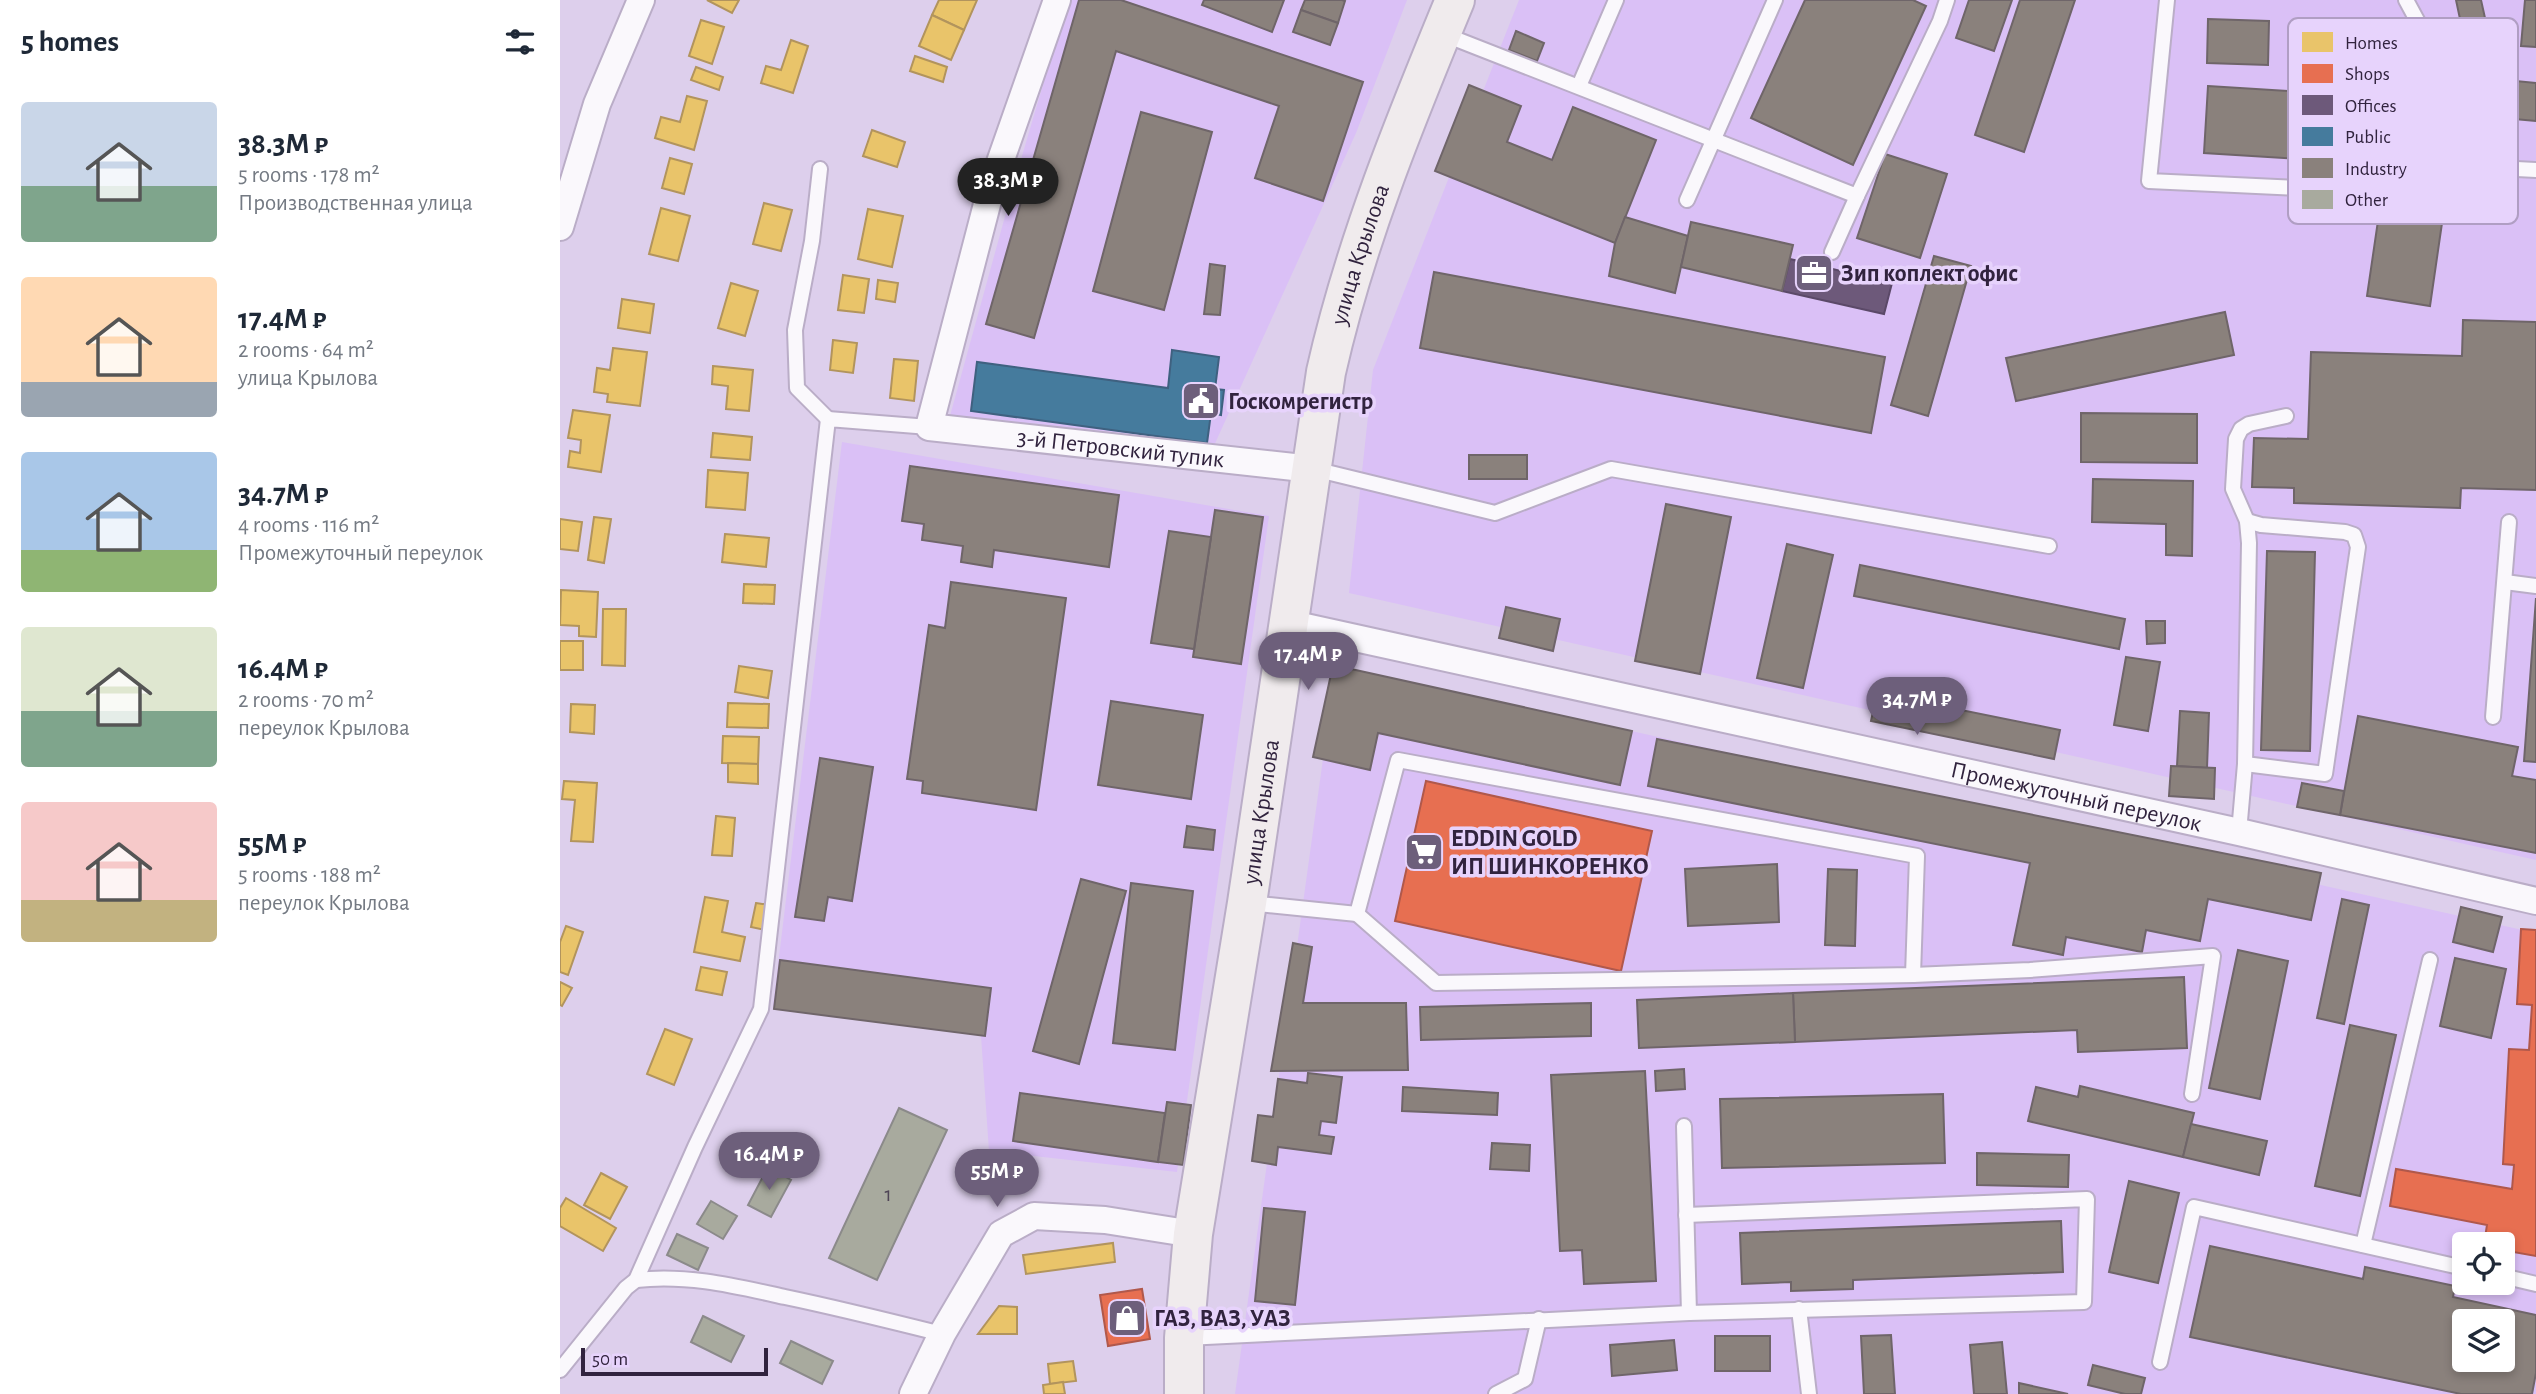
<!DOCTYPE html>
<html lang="en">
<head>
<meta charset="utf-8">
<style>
  body { margin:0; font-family:"Alegreya Sans",sans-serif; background:#f6f6f7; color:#1f2937; height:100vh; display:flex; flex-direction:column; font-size:26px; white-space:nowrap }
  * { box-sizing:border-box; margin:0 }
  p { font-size:23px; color:#747a83 }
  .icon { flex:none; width:38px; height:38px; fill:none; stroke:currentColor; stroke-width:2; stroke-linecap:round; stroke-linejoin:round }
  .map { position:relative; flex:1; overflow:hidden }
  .sheet { display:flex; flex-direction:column; background:#fff; width:560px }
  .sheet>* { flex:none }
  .fabs { position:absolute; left:1892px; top:1232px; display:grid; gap:14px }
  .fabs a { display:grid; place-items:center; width:63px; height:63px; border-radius:7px; background:#fff; box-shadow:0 4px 10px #0003; font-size:35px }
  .scale { position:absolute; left:21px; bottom:18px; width:187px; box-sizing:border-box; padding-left:7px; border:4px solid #31233e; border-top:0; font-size:19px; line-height:24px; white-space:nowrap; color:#31233e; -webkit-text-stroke:5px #e7d3fc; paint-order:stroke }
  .price { position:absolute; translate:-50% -60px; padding:0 16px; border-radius:24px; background:#6d5f7b; color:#fff; font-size:23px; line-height:46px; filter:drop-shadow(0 2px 4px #0008) }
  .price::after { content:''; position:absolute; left:50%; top:42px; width:21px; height:16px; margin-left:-10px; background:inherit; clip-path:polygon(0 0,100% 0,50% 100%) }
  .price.selected { background:#222; color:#fff }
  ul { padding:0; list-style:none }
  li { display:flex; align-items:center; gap:21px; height:175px; padding:0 21px }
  li span { display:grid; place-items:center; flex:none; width:196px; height:140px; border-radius:7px; color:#555 }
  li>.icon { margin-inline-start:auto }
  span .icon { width:84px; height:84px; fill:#fffc; stroke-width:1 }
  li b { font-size:30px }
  h2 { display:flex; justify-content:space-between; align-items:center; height:84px; padding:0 21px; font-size:30px }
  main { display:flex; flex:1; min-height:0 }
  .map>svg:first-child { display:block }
</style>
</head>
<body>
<main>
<section class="sheet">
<h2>5 homes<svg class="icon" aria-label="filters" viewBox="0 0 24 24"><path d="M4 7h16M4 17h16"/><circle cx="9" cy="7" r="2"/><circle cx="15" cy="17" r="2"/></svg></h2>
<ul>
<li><span style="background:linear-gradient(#c9d6e8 60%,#7fa58c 0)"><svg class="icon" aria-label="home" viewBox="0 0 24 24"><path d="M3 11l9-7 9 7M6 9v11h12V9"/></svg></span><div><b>38.3M ₽</b><p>5 rooms · 178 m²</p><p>Производственная улица</p></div></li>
<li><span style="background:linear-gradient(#ffd9b3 75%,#9aa5b1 0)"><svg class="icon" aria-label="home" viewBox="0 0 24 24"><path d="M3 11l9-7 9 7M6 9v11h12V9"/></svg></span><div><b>17.4M ₽</b><p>2 rooms · 64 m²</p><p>улица Крылова</p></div></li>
<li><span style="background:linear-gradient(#a9c7e8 70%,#8fb573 0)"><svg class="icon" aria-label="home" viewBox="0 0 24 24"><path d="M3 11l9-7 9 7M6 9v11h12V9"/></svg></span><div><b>34.7M ₽</b><p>4 rooms · 116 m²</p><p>Промежуточный переулок</p></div></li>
<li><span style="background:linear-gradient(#dfe7d0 60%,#7fa58c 0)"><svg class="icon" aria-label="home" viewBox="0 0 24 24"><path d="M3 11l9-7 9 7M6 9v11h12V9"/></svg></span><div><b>16.4M ₽</b><p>2 rooms · 70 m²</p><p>переулок Крылова</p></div></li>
<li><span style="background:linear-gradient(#f6c9c9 70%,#c2b280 0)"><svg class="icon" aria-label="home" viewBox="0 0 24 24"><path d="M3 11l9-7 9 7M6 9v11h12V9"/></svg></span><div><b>55M ₽</b><p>5 rooms · 188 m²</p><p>переулок Крылова</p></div></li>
</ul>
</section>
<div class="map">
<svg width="1976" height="1394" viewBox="0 0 1976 1394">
  <rect width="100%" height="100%" fill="#ddcfec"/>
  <g fill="#dac0f6" fill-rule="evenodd">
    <polygon points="508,0 847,0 796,133 652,450 390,416 457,173"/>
    <polygon points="959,0 1976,0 1976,860 789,593 813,370"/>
    <polygon points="282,442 709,516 617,1172 429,1151 421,1036 213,1006"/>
    <path d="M776,665L1976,933V1394H675ZM1904,1244H1942V1283H1904ZM1904,1321H1942V1360H1904Z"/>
  </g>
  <g fill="#e9c46a" stroke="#b2945d" stroke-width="2">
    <polygon points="147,0 179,0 172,13"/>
    <polygon points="379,0 417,0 404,30 372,15"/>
    <polygon points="372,15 404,30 391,60 359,46"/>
    <polygon points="141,20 164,27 152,64 129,56"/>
    <polygon points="231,40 248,46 233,93 201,83 206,66 221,70"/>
    <polygon points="355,56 387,67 383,82 350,71"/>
    <polygon points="136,67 163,77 159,90 131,80"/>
    <polygon points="127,96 147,101 134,150 95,138 101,117 120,122"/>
    <polygon points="312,130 345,142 337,167 303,156"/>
    <polygon points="110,158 132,164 124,194 102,188"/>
    <polygon points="204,203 232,210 221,251 193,244"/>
    <polygon points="101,208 130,216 118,261 89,254"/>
    <polygon points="308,209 343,216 332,267 298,259"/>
    <polygon points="283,275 309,279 304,313 278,310"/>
    <polygon points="318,280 338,283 335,302 316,299"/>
    <polygon points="171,283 198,291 185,336 158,328"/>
    <polygon points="62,299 94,304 90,333 58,328"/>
    <polygon points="273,340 297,343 293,373 270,370"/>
    <polygon points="53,348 87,352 80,406 47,402 48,394 34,392 37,368 50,370"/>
    <polygon points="334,359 358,361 354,401 330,398"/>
    <polygon points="153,366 193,370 189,411 166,409 168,386 152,384"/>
    <polygon points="13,410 50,415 41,472 8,467 10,451 20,453 21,440 8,438"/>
    <polygon points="153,433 192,437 190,460 151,457"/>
    <polygon points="148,470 188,473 185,510 146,507"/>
    <polygon points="34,517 51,519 44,563 28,560"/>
    <polygon points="0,519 22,522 18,551 0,549"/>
    <polygon points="165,534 209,538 206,567 162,562"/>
    <polygon points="184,584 215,585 214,604 183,603"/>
    <polygon points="1,590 38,592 36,637 19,636 19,626 0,625"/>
    <polygon points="43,609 66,609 65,666 42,665"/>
    <rect x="0" y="641" width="23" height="29"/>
    <polygon points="179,666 212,671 208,698 175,692"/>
    <polygon points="168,703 209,704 208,728 167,727"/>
    <polygon points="11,704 35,705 34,734 10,732"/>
    <polygon points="163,736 199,737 198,764 162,763"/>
    <polygon points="168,763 198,764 198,784 168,782"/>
    <polygon points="4,781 37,783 33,842 11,841 15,800 2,799"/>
    <polygon points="156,816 175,818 172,856 152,855"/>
    <polygon points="145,897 168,901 162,932 185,937 180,961 134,952"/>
    <polygon points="196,903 210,905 205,930 191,927"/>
    <polygon points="6,926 23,932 8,975 0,972 0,942"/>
    <polygon points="141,967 167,972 162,995 136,990"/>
    <polygon points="0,982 12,988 2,1006 0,1005"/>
    <polygon points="105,1029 132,1039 114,1085 87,1074"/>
    <polygon points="41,1173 67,1187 50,1219 24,1205"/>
    <polygon points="6,1198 56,1228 43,1251 0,1226 0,1208"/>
    <polygon points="553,1243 555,1262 466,1274 463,1255"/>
    <polygon points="439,1306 457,1307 457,1334 418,1334"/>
    <polygon points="513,1361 516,1381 490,1384 488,1364"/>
    <polygon points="503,1382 505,1394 484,1394 483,1385"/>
  </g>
  <g fill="#e76f51" stroke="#b0584b" stroke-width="2">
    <polygon points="866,781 1092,831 1061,971 835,921"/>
    <polygon points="1961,929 1976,930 1976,1256 1942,1250 1942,1244 1924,1244 1927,1225 1830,1206 1836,1169 1952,1189 1954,1165 1943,1164 1949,1049 1969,1050 1972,1005 1957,1004"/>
    <polygon points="582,1289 590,1339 548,1346 540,1295"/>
  </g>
  <polygon fill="#6d597a" stroke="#5b4968" stroke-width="2" points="1230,259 1332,283 1324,314 1222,291"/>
  <polygon fill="#457b9d" stroke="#3f6180" stroke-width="2" points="612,350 659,357 655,389 664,390 661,415 651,413 647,443 411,411 417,362 608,388"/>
  <g fill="#8a817c" stroke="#6f6569" stroke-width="2" fill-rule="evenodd">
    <polygon points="519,0 561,0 803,82 763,201 695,178 719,106 556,51 474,338 426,324"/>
    <polygon points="644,0 724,0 712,32 642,5"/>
    <polygon points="745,0 782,0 785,1 778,23 741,10"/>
    <polygon points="1245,0 1353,0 1366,6 1293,165 1191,118"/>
    <polygon points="1409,0 1452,0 1434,51 1396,38"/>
    <polygon points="1460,0 1515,0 1464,152 1415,135"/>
    <polygon points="1896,0 1921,0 1927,27 1903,33"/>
    <polygon points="1965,0 1976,0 1976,47 1961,46"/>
    <polygon points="741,10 778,23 770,45 733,32"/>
    <polygon points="1648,19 1709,21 1708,65 1647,63"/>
    <polygon points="956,31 984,43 977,61 949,50"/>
    <polygon points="1925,78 1976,83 1976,121 1922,116"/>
    <polygon points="909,85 961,106 947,142 992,160 1013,107 1096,140 1055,243 875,171"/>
    <polygon points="1648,86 1837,98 1833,165 1644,153"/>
    <polygon points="581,112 652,132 604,310 533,291"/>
    <polygon points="1325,154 1387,174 1360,258 1297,238"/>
    <polygon points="1819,214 1882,223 1870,306 1807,296"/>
    <polygon points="1065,217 1128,236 1115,293 1049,276 1055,243"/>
    <polygon points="1131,222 1233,245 1222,291 1121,267"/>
    <polygon points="1374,256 1411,266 1368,416 1331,405"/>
    <polygon points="650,264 665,266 660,315 644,314"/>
    <polygon points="874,272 1325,357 1311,433 860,348"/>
    <polygon points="1665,312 1674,355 1456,401 1446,358"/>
    <polygon points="1903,320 1976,322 1976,490 1901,488 1900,508 1734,503 1734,488 1692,487 1694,438 1748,439 1751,352 1902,356"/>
    <polygon points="1521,413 1637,414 1637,463 1521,462"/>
    <rect x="909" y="455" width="58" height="24"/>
    <polygon points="350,466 559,495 549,567 434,550 432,567 401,562 403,546 362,540 364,524 342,521"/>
    <polygon points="1533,479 1633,481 1632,556 1606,555 1606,524 1532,522"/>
    <polygon points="1106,504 1171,517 1140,674 1075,661"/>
    <polygon points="655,510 703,517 681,664 633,657"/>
    <polygon points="609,531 651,537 634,649 591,643"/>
    <polygon points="1227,544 1273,555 1243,688 1197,678"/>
    <polygon points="1707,551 1755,552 1750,751 1701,750"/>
    <polygon points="1300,565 1565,619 1559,649 1294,596"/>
    <polygon points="391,582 506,598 476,810 362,793 363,781 347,779 369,625 385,628"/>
    <polygon points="1976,598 1976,762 1964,761"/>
    <polygon points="946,607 1000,619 993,651 939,638"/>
    <polygon points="1586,621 1605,621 1605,643 1587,644"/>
    <polygon points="1566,657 1600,662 1588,731 1554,725"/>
    <polygon points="773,665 1072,731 1060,785 818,733 810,770 753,757"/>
    <polygon points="1317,693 1500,730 1494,759 1311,721"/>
    <polygon points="551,701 643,715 631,799 538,785"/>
    <polygon points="1620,711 1649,713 1647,768 1617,766"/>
    <polygon points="1798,716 1958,747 1952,776 1976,780 1976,853 1780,815"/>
    <polygon points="1097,739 1761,873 1751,920 1648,899 1640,941 1586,930 1582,952 1506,937 1503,955 1453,945 1470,863 1088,786"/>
    <polygon points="260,758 313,767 292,901 268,897 264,921 235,917"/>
    <polygon points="1611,766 1655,768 1654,799 1609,796"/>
    <polygon points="1742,783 1784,791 1780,815 1737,807"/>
    <polygon points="627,826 655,830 653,850 624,847"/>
    <polygon points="1217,864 1219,922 1128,926 1125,869"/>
    <polygon points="1268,869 1297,870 1295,946 1265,945"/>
    <polygon points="521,879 566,891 519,1064 473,1051"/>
    <polygon points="571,883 633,891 615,1050 553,1043"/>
    <polygon points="1782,899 1809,905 1784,1024 1757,1018"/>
    <polygon points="1901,907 1942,917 1933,952 1893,942"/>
    <polygon points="733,943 752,947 743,1003 846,1003 848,1070 711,1071"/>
    <polygon points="1678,950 1728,961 1700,1099 1649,1088"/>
    <polygon points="1895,958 1946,969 1931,1038 1880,1026"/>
    <polygon points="220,960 431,988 425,1036 214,1009"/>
    <polygon points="1624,977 1627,1048 1518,1052 1517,1030 1235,1042 1233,993"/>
    <polygon points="1233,993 1235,1042 1079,1048 1077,1000"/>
    <polygon points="1031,1003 1031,1036 861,1040 860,1007"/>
    <polygon points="1790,1025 1836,1035 1800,1196 1755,1186"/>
    <polygon points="1124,1069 1125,1089 1096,1091 1095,1071"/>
    <polygon points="1085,1071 1096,1281 1024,1284 1022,1250 1000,1251 991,1075"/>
    <polygon points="748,1073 782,1077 776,1123 761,1121 759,1135 774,1137 771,1154 718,1147 716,1165 692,1161 698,1115 713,1117 718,1079 747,1083"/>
    <polygon points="1520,1086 1634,1113 1623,1157 1468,1121 1476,1087 1518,1097"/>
    <polygon points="843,1087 938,1093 937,1115 842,1111"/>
    <polygon points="460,1093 605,1113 598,1162 453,1141"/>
    <polygon points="1383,1094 1385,1163 1162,1168 1160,1099"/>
    <polygon points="607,1102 631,1105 623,1165 598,1162"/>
    <polygon points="1631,1124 1707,1141 1699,1175 1623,1157"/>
    <polygon points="932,1143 970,1145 969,1171 930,1169"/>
    <polygon points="1417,1153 1509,1155 1508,1187 1417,1185"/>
    <polygon points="1569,1181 1619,1193 1598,1283 1549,1272"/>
    <polygon points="704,1208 745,1212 735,1305 695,1301"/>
    <polygon points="1501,1221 1503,1272 1293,1280 1293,1289 1231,1291 1231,1282 1182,1284 1180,1233"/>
    <path d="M1650,1246L1803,1279L1805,1267L1895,1286L1893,1297L1976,1315V1373L1972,1394H1901L1630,1337ZM1904,1321H1942V1360H1904Z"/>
    <polygon points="1331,1335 1335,1394 1304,1394 1301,1336"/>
    <rect x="1155" y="1336" width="55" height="35"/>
    <polygon points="1114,1340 1117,1370 1052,1376 1050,1345"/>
    <polygon points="1442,1342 1447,1394 1414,1394 1410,1345"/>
    <polygon points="1533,1365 1585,1378 1581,1394 1565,1394 1528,1385"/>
    <polygon points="1459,1383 1508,1394 1459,1394"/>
  </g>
  <g fill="#a8aa9e" stroke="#8b8a8a" stroke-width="2">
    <polygon points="339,1108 387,1130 317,1280 269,1258"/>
    <polygon points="208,1167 231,1180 211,1217 188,1205"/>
    <polygon points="151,1201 177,1216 163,1239 137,1224"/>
    <polygon points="117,1234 148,1248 138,1270 107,1255"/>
    <polygon points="143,1316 184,1336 171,1362 131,1342"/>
    <polygon points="231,1341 273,1361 262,1384 220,1363"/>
  </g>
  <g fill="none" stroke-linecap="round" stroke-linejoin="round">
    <g stroke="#baadc7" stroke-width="18">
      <g id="lane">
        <polyline points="1607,0 1589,181 1893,195 1937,168 1976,170"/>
        <polyline points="1846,0 1937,168"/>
        <polyline points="883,34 1297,196 1380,21 1387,0"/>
        <polyline points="1019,86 1056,0"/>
        <polyline points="260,169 252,241 235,330 237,388 268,419"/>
        <polyline points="1127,200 1215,0"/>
        <polyline points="1272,252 1297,196"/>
        <polyline points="754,469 935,513 1051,469 1489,546"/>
        <polyline points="1945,582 1976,586"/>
        <polyline points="1933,717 1949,522"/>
        <polyline points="1685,764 1765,774 1798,547 1794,535 1785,532 1701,525 1687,521"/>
        <polyline points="1679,832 1685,764 1689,543 1687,521 1673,489 1676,439 1681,429 1689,424 1726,416"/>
        <polyline points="689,903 797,914 838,760 1357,856 1353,975"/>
        <polyline points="797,914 876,983 1353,975 1470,970 1653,956 1632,1094"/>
        <polyline points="1124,1126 1129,1313"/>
        <polyline points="1803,1245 1870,960"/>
        <polyline points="1942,1276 1976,1284"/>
        <path d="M76,1280C127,1274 175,1286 225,1297C278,1308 330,1321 382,1334"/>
        <polyline points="1239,1309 1249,1394"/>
        <polyline points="626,1338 1129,1313 1524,1302 1527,1199 1126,1215"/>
        <polyline points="1600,1362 1634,1207 1904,1268"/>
        <polyline points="0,1370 66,1288 76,1280 135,1147 201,1009 268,419 369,427"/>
        <polyline points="936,1394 965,1379 979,1319"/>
      </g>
    </g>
    <g stroke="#baadc7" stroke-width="30">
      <g id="street">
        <path id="s1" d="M497,0L432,185L369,427L752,469"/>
        <polyline points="0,227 37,104 81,0"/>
        <path id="s2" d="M727,623L1679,832L1976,901"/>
        <polyline points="353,1394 382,1334 441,1234 474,1216 545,1220 633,1234"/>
      </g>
    </g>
    <g stroke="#baadc7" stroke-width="42">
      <g id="secondary">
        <path id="s3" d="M624,1394V1338L633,1234L687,903L766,372C795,243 845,121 895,0"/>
      </g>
    </g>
    <use href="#lane" stroke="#faf8fc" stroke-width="14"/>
    <use href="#street" stroke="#faf8fc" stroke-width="26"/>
    <use href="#secondary" stroke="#f0ebed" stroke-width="38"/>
  </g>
  <defs>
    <g id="office-square" transform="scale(2.0125)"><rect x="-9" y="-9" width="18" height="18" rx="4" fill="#6d5f7b" stroke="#e7d3fc"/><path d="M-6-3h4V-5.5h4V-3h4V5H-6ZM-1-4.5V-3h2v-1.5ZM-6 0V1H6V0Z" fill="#fff"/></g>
    <g id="civic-square" transform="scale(2.0125)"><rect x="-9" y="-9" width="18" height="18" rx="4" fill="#6d5f7b" stroke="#e7d3fc"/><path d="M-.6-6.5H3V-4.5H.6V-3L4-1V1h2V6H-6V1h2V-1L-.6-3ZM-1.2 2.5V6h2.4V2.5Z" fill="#fff"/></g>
    <g id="supermarket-square" transform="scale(2.0125)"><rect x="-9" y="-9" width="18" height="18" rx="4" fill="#6d5f7b" stroke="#e7d3fc"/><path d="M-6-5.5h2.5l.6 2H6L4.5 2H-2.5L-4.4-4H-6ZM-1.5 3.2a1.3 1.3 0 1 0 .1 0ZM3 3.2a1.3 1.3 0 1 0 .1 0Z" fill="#fff"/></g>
    <g id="shop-square" transform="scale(2.0125)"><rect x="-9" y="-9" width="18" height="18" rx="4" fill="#6d5f7b" stroke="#e7d3fc"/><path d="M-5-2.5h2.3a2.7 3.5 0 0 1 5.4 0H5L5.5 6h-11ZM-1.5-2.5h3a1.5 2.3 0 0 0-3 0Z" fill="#fff"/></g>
  </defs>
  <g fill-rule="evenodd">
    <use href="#office-square" x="1254" y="273"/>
    <use href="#civic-square" x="641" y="401"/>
    <use href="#supermarket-square" x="864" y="852"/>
    <use href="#shop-square" x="567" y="1318"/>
  </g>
  <g text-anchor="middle" stroke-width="7" stroke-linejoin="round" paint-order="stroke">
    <g font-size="21" fill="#4f4556">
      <text x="328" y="1201">1</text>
    </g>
    <g font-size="24" fill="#31233e" stroke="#e7d3fc">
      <text dy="8" stroke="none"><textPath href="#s3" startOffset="1155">улица Крылова</textPath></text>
      <text dy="8" stroke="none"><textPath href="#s1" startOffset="639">3-й Петровский тупик</textPath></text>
      <text dy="8" stroke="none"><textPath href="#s2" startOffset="808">Промежуточный переулок</textPath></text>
      <text dy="8" stroke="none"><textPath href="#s3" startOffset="588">улица Крылова</textPath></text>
    </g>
    <g font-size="24" font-weight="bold" fill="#31233e" stroke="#e7d3fc" text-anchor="start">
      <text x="1281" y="281">Зип коплект офис</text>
      <text x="668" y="409">Госкомрегистр</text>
      <text x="891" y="846">EDDIN GOLD<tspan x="891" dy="28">ИП ШИНКОРЕНКО</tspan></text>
      <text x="594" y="1326">ГАЗ, ВАЗ, УАЗ</text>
    </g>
  </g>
  <rect x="1728" y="18" width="230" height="206" rx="10" fill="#e7d3fc" stroke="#b09ec3" stroke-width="2"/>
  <rect x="1742" y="32" width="31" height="20" fill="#e9c46a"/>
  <rect x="1742" y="64" width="31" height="19" fill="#e76f51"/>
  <rect x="1742" y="95" width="31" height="20" fill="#6d597a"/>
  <rect x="1742" y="127" width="31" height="19" fill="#457b9d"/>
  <rect x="1742" y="158" width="31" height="20" fill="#8a817c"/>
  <rect x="1742" y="190" width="31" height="19" fill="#a8aa9e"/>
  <g font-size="19" fill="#31233e">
    <text x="1785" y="49">Homes</text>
    <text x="1785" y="80">Shops</text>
    <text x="1785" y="112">Offices</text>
    <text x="1785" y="143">Public</text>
    <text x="1785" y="175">Industry</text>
    <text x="1785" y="206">Other</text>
  </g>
</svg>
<div class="fabs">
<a><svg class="icon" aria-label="locate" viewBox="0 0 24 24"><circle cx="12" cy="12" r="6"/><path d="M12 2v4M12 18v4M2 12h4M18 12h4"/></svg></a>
<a><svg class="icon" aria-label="layers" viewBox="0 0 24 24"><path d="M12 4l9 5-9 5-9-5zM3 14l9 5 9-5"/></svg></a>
</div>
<div class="scale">50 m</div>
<b class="price selected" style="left:448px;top:218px">38.3M ₽</b>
<b class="price" style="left:748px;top:692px">17.4M ₽</b>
<b class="price" style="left:1357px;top:737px">34.7M ₽</b>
<b class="price" style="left:209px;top:1192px">16.4M ₽</b>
<b class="price" style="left:437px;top:1209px">55M ₽</b>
</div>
</main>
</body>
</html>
